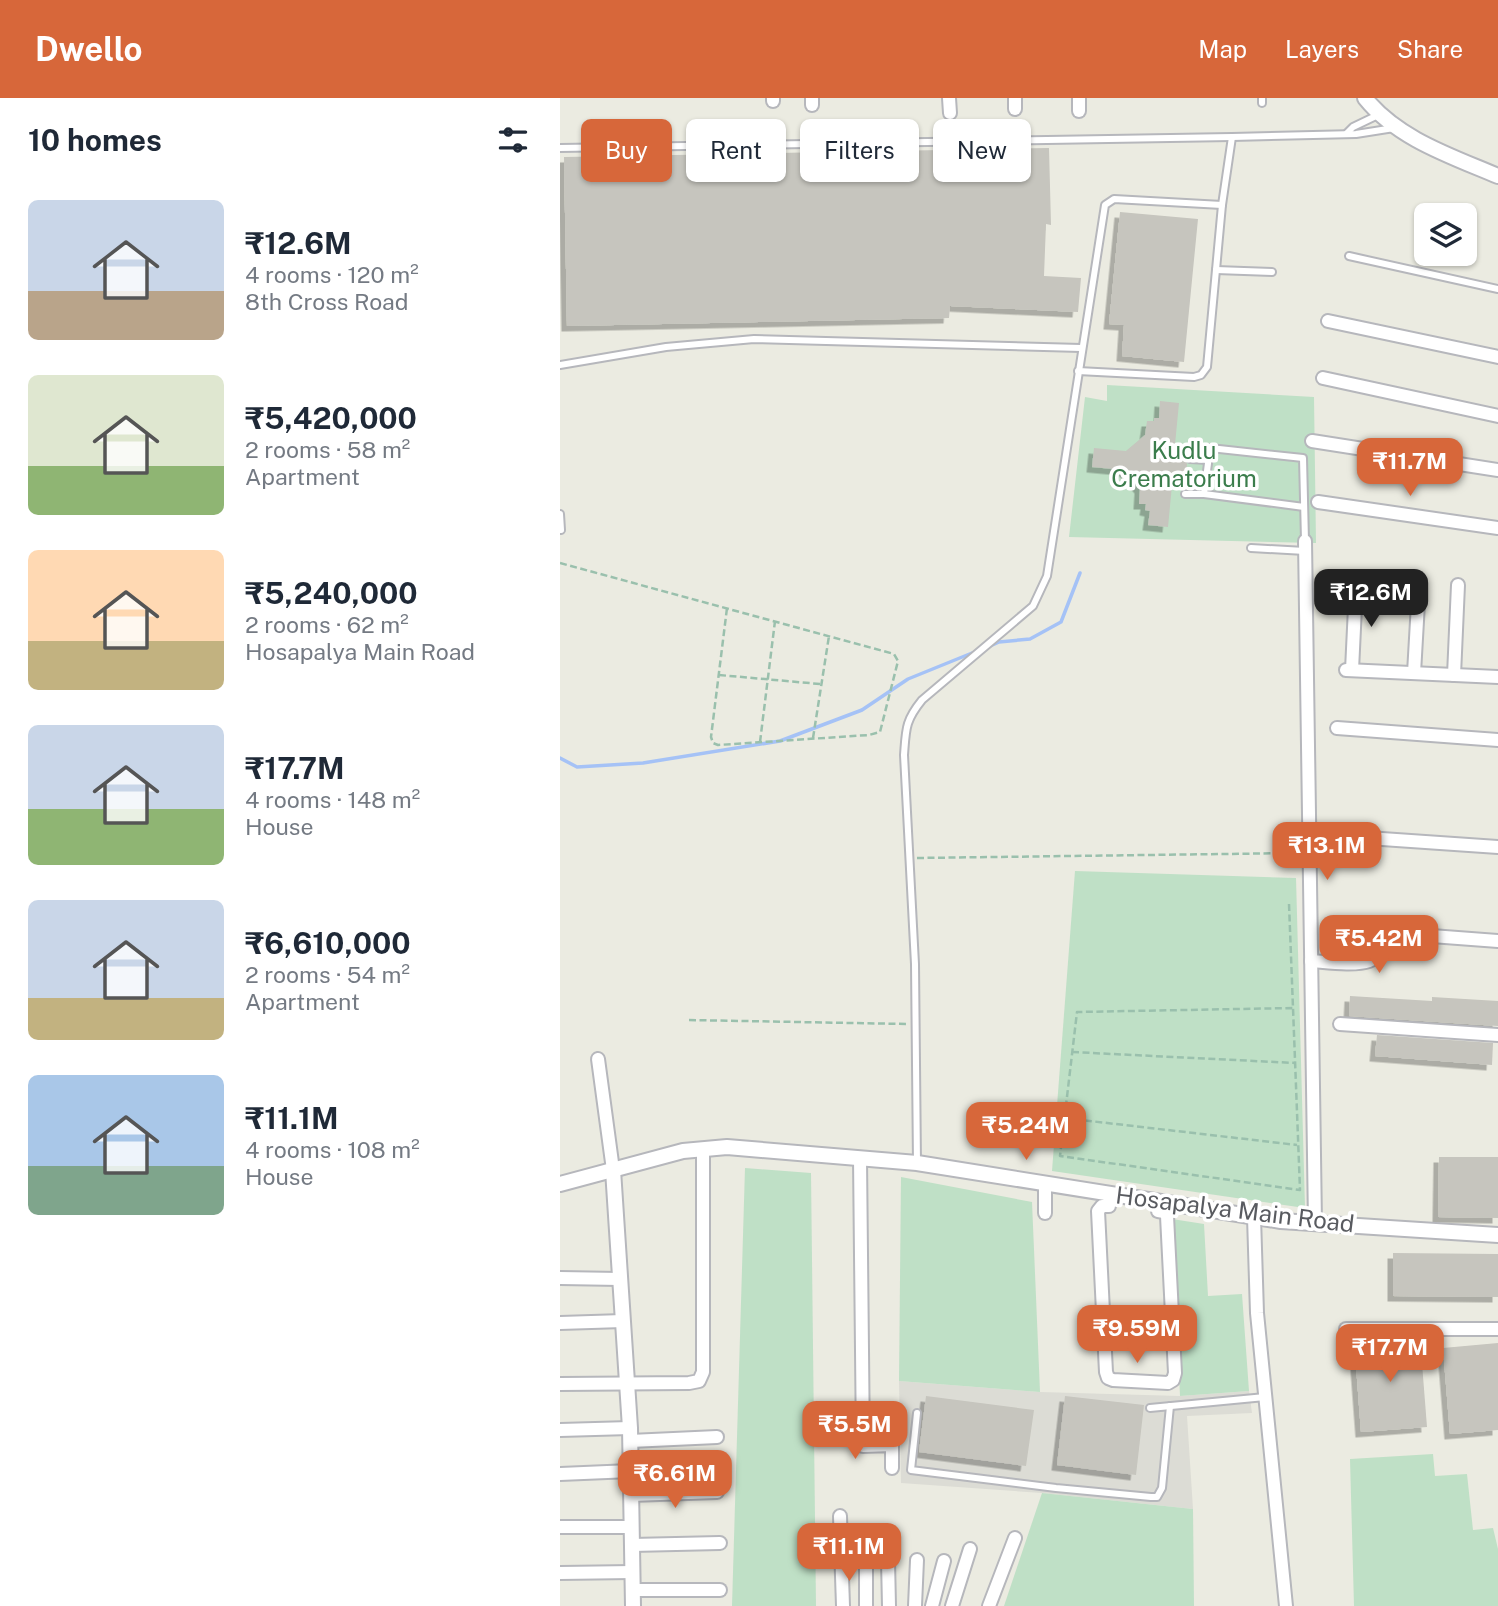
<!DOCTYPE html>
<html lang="en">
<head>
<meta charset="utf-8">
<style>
  body { margin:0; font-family:"Public Sans",sans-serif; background:#f6f6f7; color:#1f2937; height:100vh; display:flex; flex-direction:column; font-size:26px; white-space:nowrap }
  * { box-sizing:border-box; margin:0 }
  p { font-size:23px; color:#747a83 }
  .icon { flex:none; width:38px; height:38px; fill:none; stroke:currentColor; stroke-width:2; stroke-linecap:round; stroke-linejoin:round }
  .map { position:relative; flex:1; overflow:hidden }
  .panel { display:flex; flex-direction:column; background:#fff; width:560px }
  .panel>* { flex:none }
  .hud { position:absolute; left:21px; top:21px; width:665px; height:63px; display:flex; gap:14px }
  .controls { position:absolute; left:854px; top:105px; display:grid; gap:14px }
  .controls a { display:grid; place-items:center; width:63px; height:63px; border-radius:10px; background:#fff; box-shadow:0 2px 5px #0004; font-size:35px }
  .price { position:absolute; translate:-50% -60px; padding:0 16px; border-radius:14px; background:#d7673a; color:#fff; font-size:23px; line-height:46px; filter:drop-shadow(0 2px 4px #0008) }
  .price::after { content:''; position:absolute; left:50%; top:42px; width:21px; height:16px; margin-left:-10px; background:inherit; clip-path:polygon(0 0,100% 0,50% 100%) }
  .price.selected { background:#222; color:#fff }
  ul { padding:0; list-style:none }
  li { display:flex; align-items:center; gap:21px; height:175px; padding:0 28px }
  li span { display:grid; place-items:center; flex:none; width:196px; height:140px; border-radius:10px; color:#555 }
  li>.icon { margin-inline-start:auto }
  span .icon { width:84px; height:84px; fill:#fffc; stroke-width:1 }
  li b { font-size:30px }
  h2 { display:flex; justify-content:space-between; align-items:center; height:84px; padding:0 28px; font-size:30px }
  .pill { padding:0 24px; border-radius:10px; background:#fff; box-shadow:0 2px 5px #0004; font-size:24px; line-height:63px }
  .pill.selected { background:#d7673a; color:#fff }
  header { display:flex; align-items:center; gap:42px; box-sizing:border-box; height:98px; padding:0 35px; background:#d7673a; color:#fff }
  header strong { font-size:33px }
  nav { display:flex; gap:38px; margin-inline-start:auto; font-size:24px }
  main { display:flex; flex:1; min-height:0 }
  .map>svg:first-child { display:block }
</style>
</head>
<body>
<header>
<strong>Dwello</strong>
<nav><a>Map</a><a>Layers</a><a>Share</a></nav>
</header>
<main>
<section class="panel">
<h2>10 homes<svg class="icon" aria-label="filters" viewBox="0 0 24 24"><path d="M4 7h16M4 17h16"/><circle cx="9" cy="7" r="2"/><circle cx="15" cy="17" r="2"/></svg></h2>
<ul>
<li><span style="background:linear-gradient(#c9d6e8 65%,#b9a48a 0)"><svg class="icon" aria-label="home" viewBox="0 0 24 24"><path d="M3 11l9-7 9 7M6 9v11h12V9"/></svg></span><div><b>₹12.6M</b><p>4 rooms · 120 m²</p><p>8th Cross Road</p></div></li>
<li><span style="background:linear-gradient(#dfe7d0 65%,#8fb573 0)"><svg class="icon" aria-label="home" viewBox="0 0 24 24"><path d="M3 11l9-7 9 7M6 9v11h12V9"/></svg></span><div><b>₹5,420,000</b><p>2 rooms · 58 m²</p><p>Apartment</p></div></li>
<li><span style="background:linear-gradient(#ffd9b3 65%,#c2b280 0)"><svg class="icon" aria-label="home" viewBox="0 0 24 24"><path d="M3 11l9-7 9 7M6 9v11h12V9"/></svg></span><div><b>₹5,240,000</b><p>2 rooms · 62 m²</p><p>Hosapalya Main Road</p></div></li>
<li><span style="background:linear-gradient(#c9d6e8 60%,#8fb573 0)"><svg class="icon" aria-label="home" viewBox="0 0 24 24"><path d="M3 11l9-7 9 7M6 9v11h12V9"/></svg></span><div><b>₹17.7M</b><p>4 rooms · 148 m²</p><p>House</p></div></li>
<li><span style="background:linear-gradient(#c9d6e8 70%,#c2b280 0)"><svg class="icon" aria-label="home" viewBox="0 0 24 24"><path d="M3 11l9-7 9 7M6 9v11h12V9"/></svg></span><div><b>₹6,610,000</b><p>2 rooms · 54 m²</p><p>Apartment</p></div></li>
<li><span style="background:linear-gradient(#a9c7e8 65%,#7fa58c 0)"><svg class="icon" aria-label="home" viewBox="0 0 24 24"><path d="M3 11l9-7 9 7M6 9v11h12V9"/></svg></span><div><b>₹11.1M</b><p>4 rooms · 108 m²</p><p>House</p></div></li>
</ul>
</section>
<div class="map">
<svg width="938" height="1508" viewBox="0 0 938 1508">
  <defs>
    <filter id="shadow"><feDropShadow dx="-5.5" dy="5.5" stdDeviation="0" flood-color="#0004"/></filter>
  </defs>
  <rect width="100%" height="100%" fill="#ebebe1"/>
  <polygon fill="#dcdcd5" points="339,1283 480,1294 620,1298 689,1293 692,1315 627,1318 633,1411 482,1395 341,1385"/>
  <g fill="#bfe0c6">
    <polygon points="547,287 754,299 756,445 509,439 525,299 547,303"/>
    <polygon points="515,773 736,780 745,1110 492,1073"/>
    <polygon points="185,1070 251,1075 256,1508 172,1508"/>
    <polygon points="341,1079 472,1104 480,1294 339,1283"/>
    <polygon points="612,1121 644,1126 648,1198 682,1196 689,1293 620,1298"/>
    <polygon points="873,1356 875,1378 907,1376 913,1432 933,1430 938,1451 938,1508 794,1508 790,1361"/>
    <polygon points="482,1395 633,1411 634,1508 444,1508"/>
  </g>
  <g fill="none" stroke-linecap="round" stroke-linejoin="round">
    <g stroke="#a5c2f6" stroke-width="3.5">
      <polyline points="428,549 439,544 470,541 501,524 520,475"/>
      <polyline points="0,660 17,669 83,665 220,643 302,612 348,581 417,553"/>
    </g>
  </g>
  <g fill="#c6c5be" filter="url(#shadow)">
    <polygon points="489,50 491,127 486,126 484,178 521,180 518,214 390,208 389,220 7,228 4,59"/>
    <polygon points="560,114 638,121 624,264 562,258 564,227 549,226"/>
    <polygon points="600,303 619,305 614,357 625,358 627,366 626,378 613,377 608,429 588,427 590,413 585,412 586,406 579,406 580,390 564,372 532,369 534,350 566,353 585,337 587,323 594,323 594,320 599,320"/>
    <polygon points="790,898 872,903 872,899 938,903 938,928 789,918"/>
    <polygon points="817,937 933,945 932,967 815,958"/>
    <polygon points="879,1059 938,1059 938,1120 878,1119"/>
    <polygon points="833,1155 938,1156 938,1199 833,1198"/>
    <polygon points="860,1240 867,1329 801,1334 794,1241"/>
    <polygon points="938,1245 938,1332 890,1336 883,1250"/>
    <polygon points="366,1298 474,1312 466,1368 359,1354"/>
    <polygon points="505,1298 584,1307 576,1377 497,1367"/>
  </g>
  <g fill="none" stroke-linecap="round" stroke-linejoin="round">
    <g stroke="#b6b7bc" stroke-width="10">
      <g id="service">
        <polyline points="702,0 702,5"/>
        <polyline points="787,35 793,29 818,17"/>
        <polyline points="0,50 672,39 796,36 834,30"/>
        <polyline points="789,158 938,191"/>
        <polyline points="656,172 712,174"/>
        <polyline points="0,267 106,249 194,241 521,250"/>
        <polyline points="518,273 634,279 641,277 647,269 662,107 672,39"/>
        <polyline points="630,361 648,362"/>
        <polyline points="625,396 644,396"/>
        <polyline points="744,409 644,396 650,350 743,360 745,443"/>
        <polyline points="0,416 1,432"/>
        <polyline points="691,450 745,453"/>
        <path d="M357,1065L355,866L344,657C346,631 345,623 362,602L473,508L487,478L545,107L554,101L662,107"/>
        <polyline points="590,1310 705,1299"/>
        <polyline points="357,1315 351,1372 496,1390 591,1399 597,1399 602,1390 610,1308"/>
      </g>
    </g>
    <g stroke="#b6b7bc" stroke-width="16">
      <g id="minor">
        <polyline points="389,0 390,15"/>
        <polyline points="213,3 213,0"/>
        <polyline points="252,7 252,0"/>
        <polyline points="455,11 455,0"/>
        <polyline points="519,13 519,0"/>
        <polyline points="768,223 938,259"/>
        <polyline points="763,280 938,318"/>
        <polyline points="752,343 938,372"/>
        <polyline points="758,404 938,430"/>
        <polyline points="745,443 755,1125"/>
        <polyline points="786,572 938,579"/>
        <polyline points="792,572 796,488"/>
        <polyline points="854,575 859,488"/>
        <polyline points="894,577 898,487"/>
        <polyline points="777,630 938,642"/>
        <polyline points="793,739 938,749"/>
        <path d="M751,863C766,864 795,868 809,863C823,858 831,843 845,836L938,843"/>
        <polyline points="780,926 938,937"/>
        <polyline points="38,961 53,1072"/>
        <polyline points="300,1060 303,1348 332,1347 332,1370"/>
        <polyline points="485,1085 485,1115"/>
        <polyline points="550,1096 549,1108 542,1108 538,1113 546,1274 548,1280 553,1282 608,1285 613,1282 615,1275 607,1118 604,1114 598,1113 597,1103"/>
        <polyline points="694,1119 697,1215 726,1508"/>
        <polyline points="0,1180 60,1181"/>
        <polyline points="0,1225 63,1223"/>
        <polyline points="786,1231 938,1231"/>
        <polyline points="0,1286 129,1285 139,1283 143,1274 143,1051"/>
        <polyline points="0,1332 70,1330"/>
        <polyline points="70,1343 157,1339"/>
        <polyline points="0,1376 71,1373"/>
        <polyline points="71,1397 157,1394"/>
        <polyline points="280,1418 283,1508"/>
        <polyline points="0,1429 72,1429"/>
        <polyline points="72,1447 160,1445"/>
        <polyline points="306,1461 306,1508"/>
        <polyline points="328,1462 329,1508"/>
        <polyline points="0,1475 73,1474"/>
        <polyline points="73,1492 160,1492"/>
        <polyline points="355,1508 357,1462"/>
        <polyline points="372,1508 384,1463"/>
        <polyline points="392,1508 410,1451"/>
        <polyline points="429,1508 455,1440"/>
      </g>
    </g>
    <g stroke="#b6b7bc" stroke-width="18">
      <g id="tertiary">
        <path d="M805,0C838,41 891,58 938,78"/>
        <polyline points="53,1072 70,1330 73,1508"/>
        <polyline points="0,1086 123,1053 167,1049 357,1065 721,1123 938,1137"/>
      </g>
    </g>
    <g stroke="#9ac0ad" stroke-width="2.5" stroke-dasharray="7 3.5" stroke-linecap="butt">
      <polyline points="0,465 334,556 338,563 320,634 309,637 158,647 153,645 151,639 167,510"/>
      <polyline points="159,577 260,586"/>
      <polyline points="253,640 269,538"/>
      <polyline points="200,644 215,523"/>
      <polyline points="357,760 739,755"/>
      <polyline points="729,806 740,1092 500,1058 517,914 733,910"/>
      <polyline points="129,922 346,926"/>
      <polyline points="512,954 735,965"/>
      <polyline points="504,1020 737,1047"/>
    </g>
    <use href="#service" stroke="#fff" stroke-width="6"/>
    <use href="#minor" stroke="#fff" stroke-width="12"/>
    <use href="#tertiary" stroke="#fff" stroke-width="14"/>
  </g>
  <g text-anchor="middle" stroke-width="7" stroke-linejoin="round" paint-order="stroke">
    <g font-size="24" fill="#3b7d4c" stroke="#fff">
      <text x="624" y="361">Kudlu<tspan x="624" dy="28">Crematorium</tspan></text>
    </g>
    <g font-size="24" fill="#595b60" stroke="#fff">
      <text transform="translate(675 1112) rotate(7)" y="8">Hosapalya Main Road</text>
    </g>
  </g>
</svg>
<div class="controls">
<a><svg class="icon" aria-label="layers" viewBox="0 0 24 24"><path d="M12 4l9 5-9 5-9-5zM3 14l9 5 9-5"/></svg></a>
</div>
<b class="price" style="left:850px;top:400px">₹11.7M</b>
<b class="price selected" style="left:811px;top:531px">₹12.6M</b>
<b class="price" style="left:767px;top:784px">₹13.1M</b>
<b class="price" style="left:819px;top:877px">₹5.42M</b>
<b class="price" style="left:466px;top:1064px">₹5.24M</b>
<b class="price" style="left:577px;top:1267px">₹9.59M</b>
<b class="price" style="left:830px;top:1286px">₹17.7M</b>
<b class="price" style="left:295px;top:1363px">₹5.5M</b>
<b class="price" style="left:115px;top:1412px">₹6.61M</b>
<b class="price" style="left:289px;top:1485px">₹11.1M</b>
<div class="hud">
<a class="pill selected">Buy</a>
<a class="pill">Rent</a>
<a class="pill">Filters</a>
<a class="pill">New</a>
</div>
</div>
</main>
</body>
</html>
